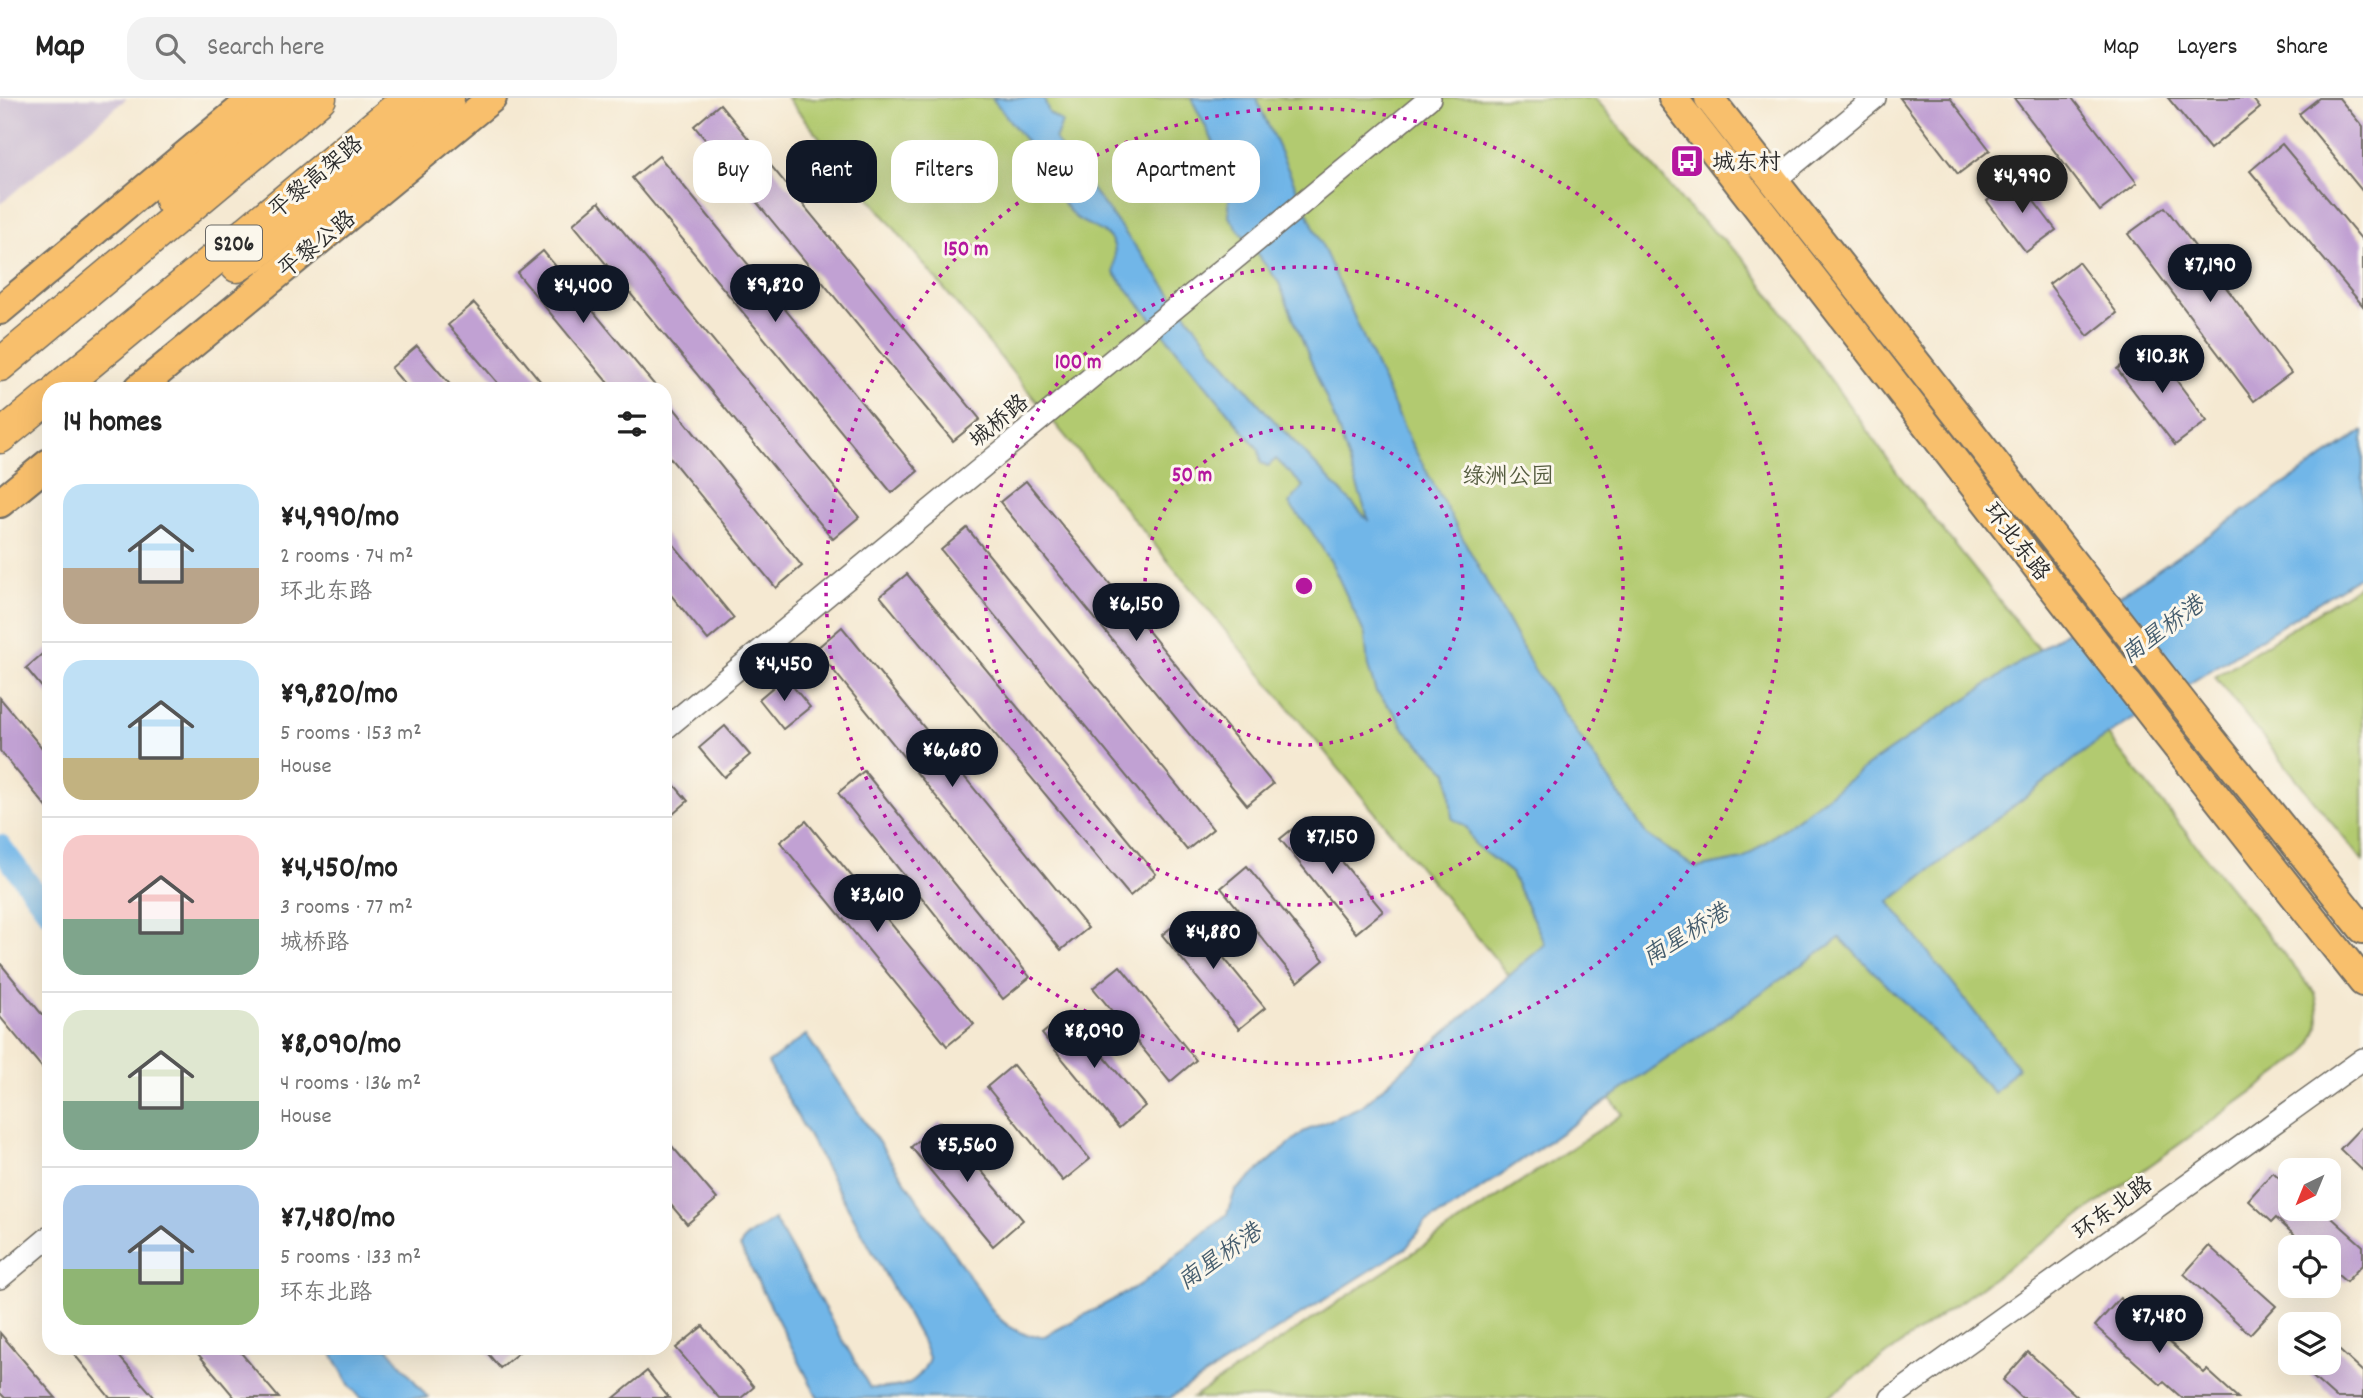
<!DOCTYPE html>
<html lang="en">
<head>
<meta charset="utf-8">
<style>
  body { margin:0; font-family:Dekko,"LXGW WenKai TC",sans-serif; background:#f2f2f2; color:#222; height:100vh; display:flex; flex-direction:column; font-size:26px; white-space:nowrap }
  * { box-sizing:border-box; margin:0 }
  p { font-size:23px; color:#767676 }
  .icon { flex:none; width:38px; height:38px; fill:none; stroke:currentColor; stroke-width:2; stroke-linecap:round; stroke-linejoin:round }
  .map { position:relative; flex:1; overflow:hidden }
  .side { position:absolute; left:42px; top:284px; width:630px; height:973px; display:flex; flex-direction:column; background:#fff; border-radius:21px; box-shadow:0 7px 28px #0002 }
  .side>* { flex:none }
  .guide { position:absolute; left:693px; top:42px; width:665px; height:63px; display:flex; gap:14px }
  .needle { width:46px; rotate:223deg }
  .tools { position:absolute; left:2278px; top:1060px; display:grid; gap:14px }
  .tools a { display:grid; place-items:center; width:63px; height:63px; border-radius:14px; background:#fff; box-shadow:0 7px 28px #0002; font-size:35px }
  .price { position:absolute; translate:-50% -60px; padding:0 16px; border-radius:24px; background:#111827; color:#fff; font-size:23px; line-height:46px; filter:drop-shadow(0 2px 4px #0008) }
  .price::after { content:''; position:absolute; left:50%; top:42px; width:21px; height:16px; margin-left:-10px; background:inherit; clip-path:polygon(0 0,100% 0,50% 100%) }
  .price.current { background:#222; color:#fff }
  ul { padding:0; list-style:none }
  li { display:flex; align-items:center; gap:21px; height:175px; padding:0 21px }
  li+li { border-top:2px solid #e0e0e0 }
  li span { display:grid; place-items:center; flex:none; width:196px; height:140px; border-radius:21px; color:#555 }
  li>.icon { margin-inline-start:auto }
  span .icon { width:84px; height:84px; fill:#fffc; stroke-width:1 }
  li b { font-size:30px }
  h2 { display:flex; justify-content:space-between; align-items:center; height:84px; padding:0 21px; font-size:30px }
  .tag { padding:0 24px; border-radius:21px; background:#fff; box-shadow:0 7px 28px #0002; font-size:24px; line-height:63px }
  .tag.current { background:#111827; color:#fff }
  header { display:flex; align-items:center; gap:42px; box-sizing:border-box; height:98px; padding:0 35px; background:#fff; border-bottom:2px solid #e0e0e0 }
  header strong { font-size:33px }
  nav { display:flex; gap:38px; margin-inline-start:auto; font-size:24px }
  .search { width:490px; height:63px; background:#f2f2f2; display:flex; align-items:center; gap:18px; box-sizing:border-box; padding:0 24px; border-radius:21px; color:#767676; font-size:26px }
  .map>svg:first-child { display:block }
</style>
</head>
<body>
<header>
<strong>Map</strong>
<div class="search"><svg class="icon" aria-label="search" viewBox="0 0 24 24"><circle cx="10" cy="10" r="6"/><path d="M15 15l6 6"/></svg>Search here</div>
<nav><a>Map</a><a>Layers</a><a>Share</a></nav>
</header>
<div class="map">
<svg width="2363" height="1300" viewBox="0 0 2363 1300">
  <rect width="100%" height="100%" fill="#fbf7ec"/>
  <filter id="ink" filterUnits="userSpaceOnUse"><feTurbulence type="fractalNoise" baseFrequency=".0143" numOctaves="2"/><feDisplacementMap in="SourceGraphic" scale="14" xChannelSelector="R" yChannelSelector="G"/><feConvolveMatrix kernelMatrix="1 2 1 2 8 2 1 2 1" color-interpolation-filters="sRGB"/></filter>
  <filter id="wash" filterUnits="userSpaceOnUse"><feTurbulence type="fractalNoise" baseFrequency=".00686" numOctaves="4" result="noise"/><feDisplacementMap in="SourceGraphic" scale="28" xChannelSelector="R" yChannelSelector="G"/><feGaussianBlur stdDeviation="1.57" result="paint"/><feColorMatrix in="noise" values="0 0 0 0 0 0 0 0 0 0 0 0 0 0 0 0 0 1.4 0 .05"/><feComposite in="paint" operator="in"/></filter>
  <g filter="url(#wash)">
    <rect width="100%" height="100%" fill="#f5e9d2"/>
    <polygon fill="#ccbed3" points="0,0 127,0 0,106"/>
    <g fill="#b2ca6f" stroke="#6e7a4d" stroke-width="2">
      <path d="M787,0H1595L1690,112L1744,161L1901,380L2315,895C2322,924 2320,931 2305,956L1826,1300H1193L1623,1016Z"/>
      <polygon points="2363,485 2363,764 2215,579"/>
    </g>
    <g fill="#71b6e8" stroke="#4e708a" stroke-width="2">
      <path d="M992,0H1044L1049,15L1062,24L1055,42L1215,254L1267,315L1369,423L1335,322L1279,185L1229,119V75L1191,0H1256L1410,343L1535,573L1647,737L1696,770L1743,761L1871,665L2363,333V476L2097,644L1889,804L2018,970L1994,995L1840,840L1453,1110L1425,1125L1407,1149L1170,1300H818L740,1149L744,1141L774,1121L870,1290C899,1291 918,1289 929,1260L923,1245L768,965L806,937L995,1216C1008,1230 1024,1240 1045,1238L1139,1188L1227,1116L1235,1093L1303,1034L1362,1008L1545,846L1511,775L1475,747L1467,730L1452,720L1448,674L1405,632L1394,614L1376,594L1368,569L1365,537L1331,464L1310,431L1289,406L1303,388L1276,361L1268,368L1261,365L1259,352L1114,175C1114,167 1116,155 1114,148C1108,130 1086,129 1075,119C1070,114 1062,104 1059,97C1051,81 1055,65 1034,57L1031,50Z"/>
      <polygon points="329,1250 388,1250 428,1300 361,1300 350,1288"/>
    </g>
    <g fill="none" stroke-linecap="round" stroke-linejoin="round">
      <polyline stroke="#71b6e8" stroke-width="23" points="0,748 49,814"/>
    </g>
    <g id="blocks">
      <g fill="#c1a1d3">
        <polygon points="1900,0 1950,0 1990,52 1958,76"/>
        <polygon points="2014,0 2072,0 2137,85 2100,113"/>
        <polygon points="2168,0 2252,0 2260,10 2210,51"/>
        <polygon points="2319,0 2339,0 2363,29 2363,94 2299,16"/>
        <polygon points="720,6 980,321 953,343 694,28"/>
        <polygon points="2282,46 2363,143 2363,208 2250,73"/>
        <polygon points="659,58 918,373 892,395 632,80"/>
        <polygon points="2017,81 2056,132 2026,154 1987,103"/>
        <polygon points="599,104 859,419 833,441 573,126"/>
        <polygon points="2165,109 2291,275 2254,303 2128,136"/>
        <polygon points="543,153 569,184 657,290 612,290 517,175"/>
        <polygon points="2078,164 2117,215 2088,238 2049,186"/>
        <polygon points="474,205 501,235 546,290 502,290 473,256 448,227"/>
        <polygon points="2149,246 2207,323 2175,347 2117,271"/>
        <polygon points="417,248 453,290 408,290 391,270"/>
        <polygon points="665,299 802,468 776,490 665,354"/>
        <polygon points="1026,383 1273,686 1247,707 1000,404"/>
        <polygon points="967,430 1213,731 1187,752 941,452"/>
        <polygon points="665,436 734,520 708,542 665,490"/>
        <polygon points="907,476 1156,776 1130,798 880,498"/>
        <polygon points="842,529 1088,830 1061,852 816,551"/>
        <polygon points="49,550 49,598 26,570"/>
        <polygon points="785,579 810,609 783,631 759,601"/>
        <polygon points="0,600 49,658 49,712 0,653"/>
        <polygon points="725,628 750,657 724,679 699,650"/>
        <polygon points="864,673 1030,879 1003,901 838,695"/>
        <polygon points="665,676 688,703 665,723"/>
        <polygon points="1306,720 1383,813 1356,835 1280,741"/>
        <polygon points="806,723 974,926 947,948 780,744"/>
        <polygon points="1247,768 1324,862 1298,884 1221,790"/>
        <polygon points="1188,816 1265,910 1239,931 1162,837"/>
        <polygon points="0,865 49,925 49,978 0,919"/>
        <polygon points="1120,868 1196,962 1170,984 1093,890"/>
        <polygon points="1068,915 1145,1008 1119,1030 1042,936"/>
        <polygon points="1013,967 1090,1061 1063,1083 987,989"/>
        <polygon points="940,1024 1023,1122 993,1148 911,1049"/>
        <polygon points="2363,1027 2363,1073 2340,1051"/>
        <polygon points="665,1040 717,1101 687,1126 665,1100"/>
        <polygon points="2273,1074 2291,1091 2291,1111 2322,1111 2363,1148 2363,1166 2346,1184 2329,1169 2329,1150 2308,1150 2276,1120 2272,1124 2248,1102"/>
        <polygon points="2209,1148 2276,1208 2250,1236 2184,1176"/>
        <polygon points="2120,1200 2204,1275 2207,1272 2238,1300 2182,1300 2164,1284 2161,1287 2095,1228"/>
        <polygon points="703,1228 754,1289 741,1300 719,1300 676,1250"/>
        <polygon points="0,1235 36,1277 56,1300 5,1300 0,1295"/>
        <polygon points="2329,1243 2363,1274 2363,1300 2336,1300 2297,1265 2329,1265"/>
        <polygon points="69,1250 112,1250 155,1300 110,1300"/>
        <polygon points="193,1250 237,1250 279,1300 235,1300"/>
        <polygon points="483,1250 524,1250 500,1270"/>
        <polygon points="2028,1254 2079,1300 2022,1300 2003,1282"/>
        <polygon points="647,1273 669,1300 614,1300"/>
      </g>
    </g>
  </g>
  <g filter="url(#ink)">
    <use href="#blocks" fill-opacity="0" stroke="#726e65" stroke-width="2"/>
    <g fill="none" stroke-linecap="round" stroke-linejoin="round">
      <g stroke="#726e65" stroke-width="24">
        <g id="minor">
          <polyline points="1775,82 1875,0"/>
          <polyline points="665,631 1430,0"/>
          <polyline points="0,1180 49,1139"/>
          <polyline points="1891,1300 2363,961"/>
        </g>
      </g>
      <g stroke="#726e65" stroke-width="32">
        <g id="major">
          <polyline points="1673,0 2162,630 2363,884"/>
          <polyline points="1709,0 2192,617 2363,831"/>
          <polyline points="0,212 254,0"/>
          <polyline points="139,290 492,0"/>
          <polyline points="0,405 49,365"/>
        </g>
      </g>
      <g stroke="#726e65" stroke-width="35">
        <g id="highway">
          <polyline points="171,102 204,67 284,0"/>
          <polyline points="237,168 254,157 448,0"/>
          <polyline points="0,267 320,0"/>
          <polyline points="59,290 409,0"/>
          <polyline points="0,339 49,299"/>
        </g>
      </g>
      <use href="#minor" stroke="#fff" stroke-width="21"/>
      <use href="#major" stroke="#f8bf6c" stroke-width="28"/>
      <use href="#highway" stroke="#f8bf6c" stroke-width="32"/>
    </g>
  </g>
  <g fill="none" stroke="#b5179e" stroke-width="3.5" stroke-dasharray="3.5 7">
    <circle cx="1304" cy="488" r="159"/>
    <circle cx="1304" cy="488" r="319"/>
    <circle cx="1304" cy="488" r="478"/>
  </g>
  <defs>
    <g id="bus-square" transform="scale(1.75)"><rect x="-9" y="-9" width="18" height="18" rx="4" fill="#b5179e" stroke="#fbf7ec"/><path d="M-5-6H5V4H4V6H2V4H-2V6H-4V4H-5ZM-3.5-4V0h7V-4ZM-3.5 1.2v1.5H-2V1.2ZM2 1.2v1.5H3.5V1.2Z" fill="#fff"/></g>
  </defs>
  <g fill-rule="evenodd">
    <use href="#bus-square" x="1687" y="63"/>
  </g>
  <g text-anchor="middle" stroke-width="6" stroke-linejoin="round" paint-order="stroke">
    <rect fill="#fbf7ec" stroke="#696865" stroke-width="2" x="206" y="127.5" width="56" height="35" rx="5"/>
    <g font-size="21" font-weight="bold" fill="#2b2b2b">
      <text x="234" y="152">S206</text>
    </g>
    <g font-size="23" fill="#2b2b2b" stroke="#fbf7ec" text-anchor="start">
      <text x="1712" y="71">城东村</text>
    </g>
    <g font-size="23" fill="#2b2b2b" stroke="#fbf7ec">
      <text transform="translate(315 78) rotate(-40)" y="8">平黎高架路</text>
      <text transform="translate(316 145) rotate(-39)" y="8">平黎公路</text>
      <text transform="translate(998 322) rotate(-40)" y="8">城桥路</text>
      <text transform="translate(2018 443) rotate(52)" y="8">环北东路</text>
      <text transform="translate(2112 1109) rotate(-36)" y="8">环东北路</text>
    </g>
    <g font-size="23" fill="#545b3f" stroke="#fbf7ec">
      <text x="1508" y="385">绿洲公园</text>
    </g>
    <g font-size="24" font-style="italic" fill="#445c6d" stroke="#fbf7ec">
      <text transform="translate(2162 531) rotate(-36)" y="8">南星桥港</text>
      <text transform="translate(1685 836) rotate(-31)" y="8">南星桥港</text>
      <text transform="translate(1219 1158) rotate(-35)" y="8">南星桥港</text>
    </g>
  </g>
  <circle cx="1304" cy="488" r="10" fill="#b5179e" stroke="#fbf7ec" stroke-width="3.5"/>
  <g font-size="21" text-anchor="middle" font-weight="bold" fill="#b5179e" stroke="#fbf7ec" stroke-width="6" stroke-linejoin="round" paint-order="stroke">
    <text x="966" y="157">150 m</text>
    <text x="1078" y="270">100 m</text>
    <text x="1192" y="383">50 m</text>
  </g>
</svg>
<div class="tools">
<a><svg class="needle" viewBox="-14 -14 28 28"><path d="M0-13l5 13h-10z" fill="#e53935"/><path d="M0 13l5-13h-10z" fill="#767676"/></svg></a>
<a><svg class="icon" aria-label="locate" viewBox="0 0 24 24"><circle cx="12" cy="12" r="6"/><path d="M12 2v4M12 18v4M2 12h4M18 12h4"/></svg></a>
<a><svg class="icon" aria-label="layers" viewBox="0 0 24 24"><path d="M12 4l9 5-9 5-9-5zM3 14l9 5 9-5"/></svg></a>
</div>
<b class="price current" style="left:2022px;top:117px">¥4,990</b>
<b class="price" style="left:2210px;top:206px">¥7,190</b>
<b class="price" style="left:775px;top:226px">¥9,820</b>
<b class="price" style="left:583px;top:227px">¥4,400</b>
<b class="price" style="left:2162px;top:297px">¥10.3K</b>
<b class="price" style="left:1136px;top:545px">¥6,150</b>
<b class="price" style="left:784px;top:605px">¥4,450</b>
<b class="price" style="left:952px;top:691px">¥6,680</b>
<b class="price" style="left:1332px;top:778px">¥7,150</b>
<b class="price" style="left:877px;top:836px">¥3,610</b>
<b class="price" style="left:1213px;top:873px">¥4,880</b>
<b class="price" style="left:1094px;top:972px">¥8,090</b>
<b class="price" style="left:967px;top:1086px">¥5,560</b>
<b class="price" style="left:2159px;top:1257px">¥7,480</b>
<div class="guide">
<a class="tag">Buy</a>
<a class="tag current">Rent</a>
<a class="tag">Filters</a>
<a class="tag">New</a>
<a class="tag">Apartment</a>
</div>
<section class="side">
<h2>14 homes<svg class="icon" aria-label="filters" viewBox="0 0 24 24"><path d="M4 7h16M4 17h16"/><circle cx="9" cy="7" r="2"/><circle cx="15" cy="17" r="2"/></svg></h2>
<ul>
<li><span style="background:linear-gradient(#bfe0f5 60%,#b9a48a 0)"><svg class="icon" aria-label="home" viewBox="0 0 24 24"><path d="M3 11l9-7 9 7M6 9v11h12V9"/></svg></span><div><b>¥4,990/mo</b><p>2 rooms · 74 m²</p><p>环北东路</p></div></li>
<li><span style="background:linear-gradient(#bfe0f5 70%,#c2b280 0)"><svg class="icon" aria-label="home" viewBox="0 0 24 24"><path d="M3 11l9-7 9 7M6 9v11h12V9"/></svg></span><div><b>¥9,820/mo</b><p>5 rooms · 153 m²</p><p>House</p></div></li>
<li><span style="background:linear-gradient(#f6c9c9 60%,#7fa58c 0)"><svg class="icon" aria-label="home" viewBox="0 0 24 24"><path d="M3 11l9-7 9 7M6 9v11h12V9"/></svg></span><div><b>¥4,450/mo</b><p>3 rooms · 77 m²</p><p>城桥路</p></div></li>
<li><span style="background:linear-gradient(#dfe7d0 65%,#7fa58c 0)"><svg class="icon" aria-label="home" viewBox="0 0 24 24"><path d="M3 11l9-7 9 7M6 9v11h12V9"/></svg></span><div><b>¥8,090/mo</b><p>4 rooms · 136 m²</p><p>House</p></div></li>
<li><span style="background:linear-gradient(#a9c7e8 60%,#8fb573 0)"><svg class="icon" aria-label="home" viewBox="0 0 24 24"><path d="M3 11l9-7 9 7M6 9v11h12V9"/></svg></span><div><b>¥7,480/mo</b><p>5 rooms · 133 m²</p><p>环东北路</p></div></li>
</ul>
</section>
</div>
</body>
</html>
